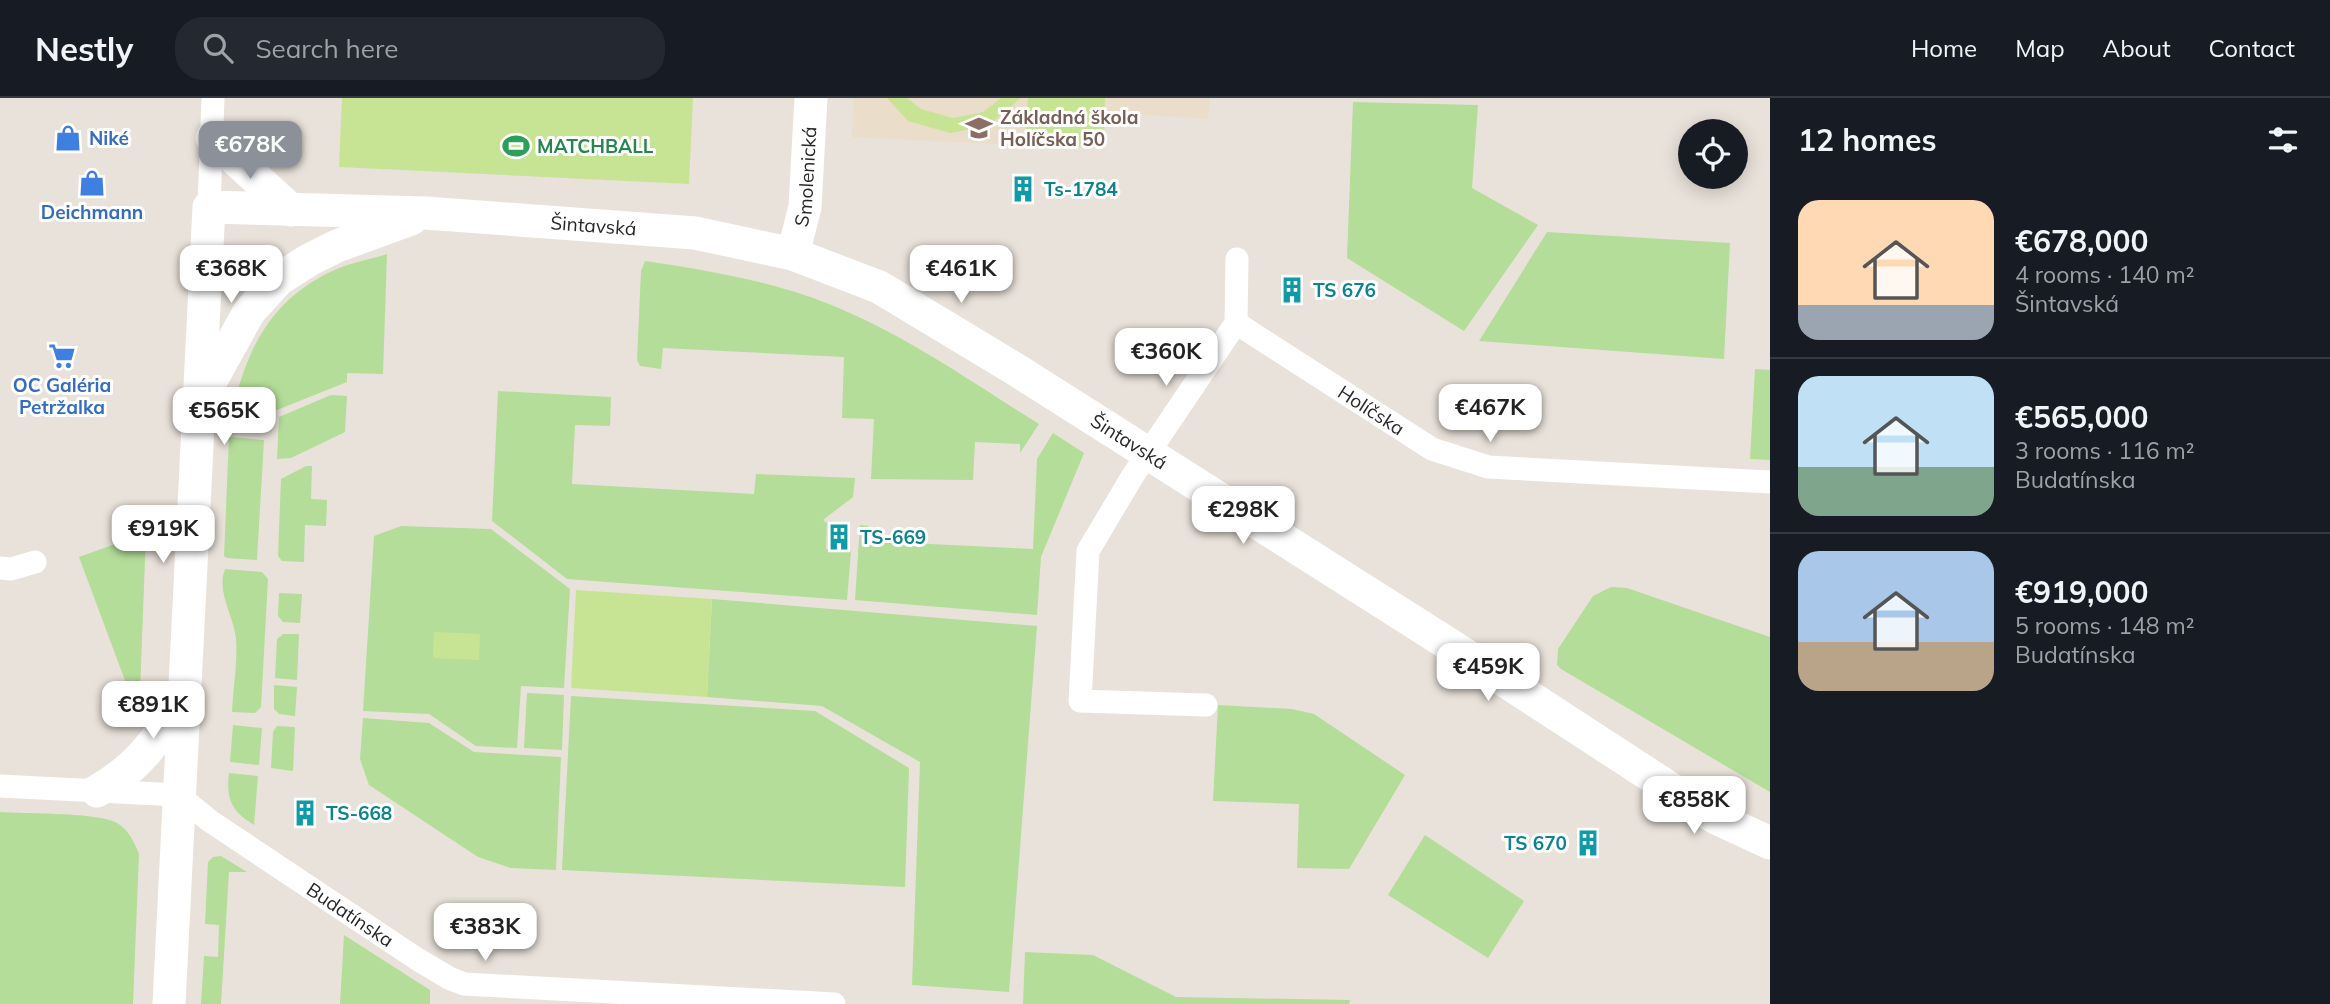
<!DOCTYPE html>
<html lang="en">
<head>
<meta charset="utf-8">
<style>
  body { margin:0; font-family:Mulish,sans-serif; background:#242831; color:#f1f3f6; height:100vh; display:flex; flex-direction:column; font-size:26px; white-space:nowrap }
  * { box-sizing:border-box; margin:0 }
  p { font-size:23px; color:#9ea1a6 }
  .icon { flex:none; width:38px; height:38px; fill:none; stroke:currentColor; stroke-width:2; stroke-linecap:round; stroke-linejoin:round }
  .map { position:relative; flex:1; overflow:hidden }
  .panel { display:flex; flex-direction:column; background:#171b24; width:560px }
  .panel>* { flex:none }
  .fabs { position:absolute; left:1678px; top:21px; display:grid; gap:14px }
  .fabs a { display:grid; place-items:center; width:70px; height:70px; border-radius:50%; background:#171b24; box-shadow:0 4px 18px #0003; font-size:35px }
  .price { position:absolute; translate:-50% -60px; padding:0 16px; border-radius:14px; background:#fff; color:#222; font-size:23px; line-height:46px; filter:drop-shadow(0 2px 4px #0008) }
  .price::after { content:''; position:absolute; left:50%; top:42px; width:21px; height:16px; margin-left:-10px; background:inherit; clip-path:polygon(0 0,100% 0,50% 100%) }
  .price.active { background:#8c9099; color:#fff }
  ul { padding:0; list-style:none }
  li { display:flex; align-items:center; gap:21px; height:175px; padding:0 28px }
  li+li { border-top:2px solid #363941 }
  li span { display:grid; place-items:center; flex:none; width:196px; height:140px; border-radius:21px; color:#555 }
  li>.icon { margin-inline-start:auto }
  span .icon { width:84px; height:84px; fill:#fffc; stroke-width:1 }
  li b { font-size:30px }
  h2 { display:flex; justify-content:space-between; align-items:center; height:84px; padding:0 28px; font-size:30px }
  header { display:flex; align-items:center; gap:42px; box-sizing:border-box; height:98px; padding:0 35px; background:#171b24; border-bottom:2px solid #363941 }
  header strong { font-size:33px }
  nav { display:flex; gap:38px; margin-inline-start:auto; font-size:24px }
  .search { width:490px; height:63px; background:#242831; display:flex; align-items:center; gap:18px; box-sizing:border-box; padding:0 24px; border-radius:28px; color:#9ea1a6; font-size:26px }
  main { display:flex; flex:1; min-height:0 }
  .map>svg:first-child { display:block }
</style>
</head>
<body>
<header>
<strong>Nestly</strong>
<div class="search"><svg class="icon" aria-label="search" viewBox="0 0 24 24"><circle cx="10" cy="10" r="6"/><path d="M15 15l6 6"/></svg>Search here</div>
<nav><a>Home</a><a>Map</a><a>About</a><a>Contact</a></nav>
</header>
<main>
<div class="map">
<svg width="1770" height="906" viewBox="0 0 1770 906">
  <rect width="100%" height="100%" fill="#e9e2da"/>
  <polygon fill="#eadeca" points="854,0 1210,0 1208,21 1106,14 1104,51 852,39"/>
  <g fill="#b4dd99">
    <polygon points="1353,4 1478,7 1472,90 1538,127 1464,233 1347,160"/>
    <polygon points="1547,134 1730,145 1724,261 1479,243"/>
    <path d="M387,156L383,276L347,275V284L272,314L233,310C248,249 271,203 330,174C348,165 368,162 387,156Z"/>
    <path d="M645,163C712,173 779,184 841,211C911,241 975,286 1039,326L1020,355V346L975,344L973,382L871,381L874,321L842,320L844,259L663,250L661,271L640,268L637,262L641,173Z"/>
    <polygon points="1755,271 1770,272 1770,362 1750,361"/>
    <polygon points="498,293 611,299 610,328 575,327 572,386 754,396 756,376 855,380 853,399 823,422 827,425 826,451 851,453 847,502 567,481 492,423"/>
    <polygon points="331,297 347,298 345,334 291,360 277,361 279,319"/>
    <polygon points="1053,335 1084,355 1041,459 1037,517 855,502 860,427 868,428 868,443 1033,451 1037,361"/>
    <polygon points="229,339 264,342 257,462 227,460 224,458"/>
    <polygon points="306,368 312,368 311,401 327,402 326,428 305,427 304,464 282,463 278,458 281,381"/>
    <polygon points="401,428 491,431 570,491 564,590 521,588 517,650 476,648 429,616 363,613 374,438"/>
    <polygon points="146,435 139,620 79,459"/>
    <path d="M225,471L262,474L268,481L261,609L255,615L232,614C233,590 238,564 236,541C234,518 216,494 225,471Z"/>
    <polygon points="1611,489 1627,490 1770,539 1770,694 1561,571 1557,567 1558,551 1593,498"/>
    <polygon points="279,495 302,496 300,525 283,524 278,518"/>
    <polygon points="712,501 1037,528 1009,894 912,887 920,664 822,608 707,599"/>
    <polygon points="283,536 299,536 297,582 275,580 277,541"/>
    <polygon points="274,587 297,589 295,618 279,616 274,611"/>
    <polygon points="527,595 564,597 562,652 524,650"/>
    <polygon points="571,598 815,613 909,670 905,789 562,772"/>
    <polygon points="1218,607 1292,611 1314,616 1405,677 1349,771 1297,770 1299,706 1213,703"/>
    <polygon points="363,620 429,625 474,654 561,659 556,772 511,770 478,759 369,687 360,661"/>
    <polygon points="233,627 262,630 259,667 230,664"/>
    <polygon points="277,628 295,629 293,673 271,670 273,634"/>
    <path d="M229,675L258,678L254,727C231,713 226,701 229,675Z"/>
    <path d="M0,714C25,716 98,714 117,725C129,732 134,744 139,756L133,906H0Z"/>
    <polygon points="1425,737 1524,803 1488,860 1388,797"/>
    <polygon points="221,758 247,774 229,774 221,906 201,906 204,858 218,859 219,827 205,826 208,764 213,759"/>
    <polygon points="344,837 430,892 430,906 340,906"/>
    <polygon points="1025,854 1093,857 1176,899 1350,902 1349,906 1023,906"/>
  </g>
  <g fill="#c7e495">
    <polygon points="342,0 693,0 689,86 339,69"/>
    <polygon points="887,0 907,0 921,11 953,20 983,14 1001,0 1021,0 988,28 950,35 908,23"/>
    <polygon points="1028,0 1105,0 1103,50 1024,46"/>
    <polygon points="576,492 712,501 707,599 571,590"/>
    <polygon points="434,534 480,536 479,562 433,560"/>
  </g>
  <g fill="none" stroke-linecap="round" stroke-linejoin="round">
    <g stroke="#fff" stroke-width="23">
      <polyline points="209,109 213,0"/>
      <path id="s1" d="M1236,225L1432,351L1488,369L1770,384"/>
      <polyline points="0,470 11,471 35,464"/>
      <polyline points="1206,607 1080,603 1088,453 1132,379 1236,225 1237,161"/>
      <path id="s2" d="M0,688L178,697L210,723L417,861L449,880L464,886L834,906"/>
    </g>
    <g stroke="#fff" stroke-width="33">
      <polyline points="212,40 291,112"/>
      <path id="s3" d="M793,156L805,109L811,0"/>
      <polyline points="203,297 249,214 279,181 309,162 337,148 411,121"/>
      <path d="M97,693C136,671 161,641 179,601"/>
      <path id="s4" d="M169,906L209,109L426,115L695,135L793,156L879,189L1015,271L1450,547L1714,719L1770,745"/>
    </g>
  </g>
  <defs>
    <g id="school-bare" transform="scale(2.1)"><path d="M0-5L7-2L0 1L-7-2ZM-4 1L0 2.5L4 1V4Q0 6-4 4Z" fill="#8d6e63" stroke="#fff" stroke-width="2.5" paint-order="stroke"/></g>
    <g id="shop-bare" transform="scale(2.1)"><path d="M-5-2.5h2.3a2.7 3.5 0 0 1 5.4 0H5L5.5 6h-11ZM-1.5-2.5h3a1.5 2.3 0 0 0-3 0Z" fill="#3f7fe0" stroke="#fff" stroke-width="2.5" paint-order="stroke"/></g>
    <g id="stadium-bare" transform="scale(2.1)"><path d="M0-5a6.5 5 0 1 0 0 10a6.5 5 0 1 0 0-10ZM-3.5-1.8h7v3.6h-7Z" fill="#2e9e5b" stroke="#fff" stroke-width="2.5" paint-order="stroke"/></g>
    <g id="building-bare" transform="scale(2.1)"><path d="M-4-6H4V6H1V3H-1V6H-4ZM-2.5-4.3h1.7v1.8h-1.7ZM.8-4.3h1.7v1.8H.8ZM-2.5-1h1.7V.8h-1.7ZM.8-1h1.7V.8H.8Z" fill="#0f9aa8" stroke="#fff" stroke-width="2.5" paint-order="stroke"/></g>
    <g id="supermarket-bare" transform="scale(2.1)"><path d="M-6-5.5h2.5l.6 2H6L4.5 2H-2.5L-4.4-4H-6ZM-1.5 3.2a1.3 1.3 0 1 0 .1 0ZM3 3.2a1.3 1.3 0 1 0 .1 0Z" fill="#3f7fe0" stroke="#fff" stroke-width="2.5" paint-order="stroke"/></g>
  </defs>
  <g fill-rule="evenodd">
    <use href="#school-bare" x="979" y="30"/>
    <use href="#shop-bare" x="68" y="40"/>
    <use href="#stadium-bare" x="516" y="48"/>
    <use href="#shop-bare" x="92" y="85"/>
    <use href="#building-bare" x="1023" y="91"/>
    <use href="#building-bare" x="1292" y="192"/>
    <use href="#supermarket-bare" x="62" y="258"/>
    <use href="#building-bare" x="839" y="439"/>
    <use href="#building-bare" x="305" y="715"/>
    <use href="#building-bare" x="1588" y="745"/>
  </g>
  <g text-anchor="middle" stroke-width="6" stroke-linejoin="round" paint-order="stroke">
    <g font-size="19" font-weight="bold" fill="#785e54" stroke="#fff" text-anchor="start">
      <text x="1000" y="26">Základná škola<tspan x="1000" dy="22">Holíčska 50</tspan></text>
    </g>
    <g font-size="19" font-weight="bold" fill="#366cbe" stroke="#fff">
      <text x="89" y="47" text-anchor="start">Niké</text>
      <text x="92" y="121">Deichmann</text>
      <text x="62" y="294">OC Galéria<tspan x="62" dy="22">Petržalka</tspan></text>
    </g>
    <g font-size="19" font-weight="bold" fill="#27864d" stroke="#fff" text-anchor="start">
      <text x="537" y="55">MATCHBALL</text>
    </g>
    <g font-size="19" fill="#272727" stroke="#fff">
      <text dy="7" stroke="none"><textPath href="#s3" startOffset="79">Smolenická</textPath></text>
      <text dy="7" stroke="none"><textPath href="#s4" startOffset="1183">Šintavská</textPath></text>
      <text dy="7" stroke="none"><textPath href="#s1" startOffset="161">Holíčska</textPath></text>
      <text dy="7" stroke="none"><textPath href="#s4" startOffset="1771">Šintavská</textPath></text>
      <text dy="7" stroke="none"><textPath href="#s2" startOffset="388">Budatínska</textPath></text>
    </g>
    <g font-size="19" font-weight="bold" fill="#0d838f" stroke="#fff" text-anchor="start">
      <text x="1044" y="98">Ts-1784</text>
      <text x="1313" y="199">TS 676</text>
      <text x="860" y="446">TS-669</text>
      <text x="326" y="722">TS-668</text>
      <text x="1567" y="752" text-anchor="end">TS 670</text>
    </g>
  </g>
</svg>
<div class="fabs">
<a><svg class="icon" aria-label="locate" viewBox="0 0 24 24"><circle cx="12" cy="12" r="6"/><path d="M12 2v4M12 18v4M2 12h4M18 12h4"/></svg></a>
</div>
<b class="price active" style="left:250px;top:83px">€678K</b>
<b class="price" style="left:231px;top:207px">€368K</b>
<b class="price" style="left:961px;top:207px">€461K</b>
<b class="price" style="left:1166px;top:290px">€360K</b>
<b class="price" style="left:1490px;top:346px">€467K</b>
<b class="price" style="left:224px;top:349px">€565K</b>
<b class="price" style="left:1243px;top:448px">€298K</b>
<b class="price" style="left:163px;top:467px">€919K</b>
<b class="price" style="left:1488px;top:605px">€459K</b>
<b class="price" style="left:153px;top:643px">€891K</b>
<b class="price" style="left:1694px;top:738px">€858K</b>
<b class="price" style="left:485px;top:865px">€383K</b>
</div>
<section class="panel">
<h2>12 homes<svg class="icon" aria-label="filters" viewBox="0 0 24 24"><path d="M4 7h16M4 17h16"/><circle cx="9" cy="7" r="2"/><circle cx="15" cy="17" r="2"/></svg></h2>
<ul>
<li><span style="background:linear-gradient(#ffd9b3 75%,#9aa5b1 0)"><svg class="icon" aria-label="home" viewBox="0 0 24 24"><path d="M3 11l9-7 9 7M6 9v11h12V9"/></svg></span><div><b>€678,000</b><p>4 rooms · 140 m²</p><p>Šintavská</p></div></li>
<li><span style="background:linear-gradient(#bfe0f5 65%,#7fa58c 0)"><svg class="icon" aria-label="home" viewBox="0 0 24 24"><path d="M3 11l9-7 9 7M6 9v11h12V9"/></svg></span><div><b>€565,000</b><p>3 rooms · 116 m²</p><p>Budatínska</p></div></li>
<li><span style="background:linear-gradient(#a9c7e8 65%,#b9a48a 0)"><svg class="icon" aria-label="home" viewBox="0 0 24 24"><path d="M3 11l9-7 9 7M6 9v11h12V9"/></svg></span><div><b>€919,000</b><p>5 rooms · 148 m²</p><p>Budatínska</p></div></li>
</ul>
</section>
</main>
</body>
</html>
